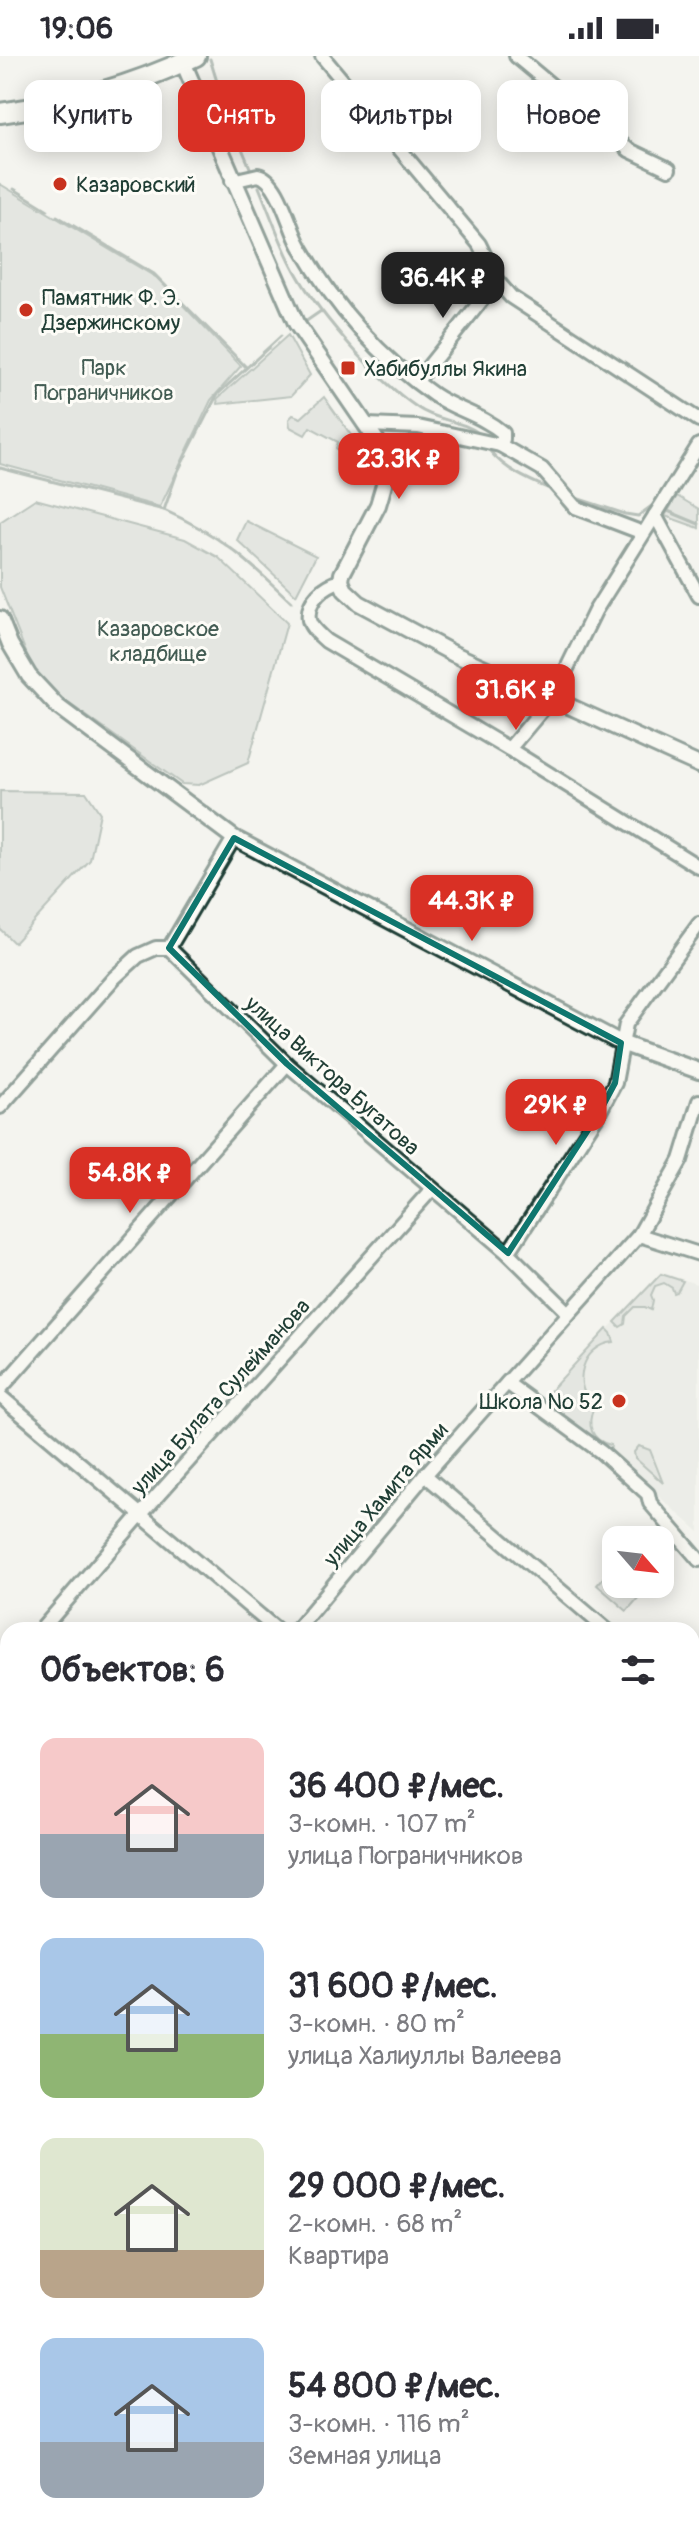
<!DOCTYPE html>
<html lang="ru">
<head>
<meta charset="utf-8">
<style>
  body { margin:0; font-family:Pangolin,sans-serif; background:#f2f2f3; color:#2b2b33; height:100vh; display:flex; flex-direction:column; font-size:30px; white-space:nowrap }
  * { box-sizing:border-box; margin:0 }
  p { font-size:26px; color:#7c7c81 }
  .icon { flex:none; width:44px; height:44px; fill:none; stroke:currentColor; stroke-width:2; stroke-linecap:round; stroke-linejoin:round }
  .map { position:relative; flex:1; overflow:hidden }
  .panel { position:absolute; left:0px; top:1566px; width:700px; height:912px; display:flex; flex-direction:column; background:#fff; border-radius:24px 24px 0 0; box-shadow:0 4px 20px #0003 }
  .panel>* { flex:none }
  .guide { position:absolute; left:24px; top:24px; width:652px; height:72px; display:flex; gap:16px }
  .needle { width:52px; rotate:118deg }
  .buttons { position:absolute; left:602px; top:1470px; display:grid; gap:16px }
  .buttons a { display:grid; place-items:center; width:72px; height:72px; border-radius:16px; background:#fff; box-shadow:0 4px 20px #0003; font-size:40px }
  .price { position:absolute; translate:-50% -68px; padding:0 18px; border-radius:16px; background:#d93025; color:#fff; font-size:26px; line-height:52px; filter:drop-shadow(0 2px 4px #0008) }
  .price::after { content:''; position:absolute; left:50%; top:48px; width:24px; height:18px; margin-left:-12px; background:inherit; clip-path:polygon(0 0,100% 0,50% 100%) }
  .price.current { background:#222; color:#fff }
  ul { padding:0; list-style:none }
  li { display:flex; align-items:center; gap:24px; height:200px; padding:0 40px }
  li span { display:grid; place-items:center; flex:none; width:224px; height:160px; border-radius:16px; color:#555 }
  li>.icon { margin-inline-start:auto }
  span .icon { width:96px; height:96px; fill:#fffc; stroke-width:1 }
  li b { font-size:34px }
  h2 { display:flex; justify-content:space-between; align-items:center; height:96px; padding:0 40px; font-size:34px }
  .pill { padding:0 28px; border-radius:16px; background:#fff; box-shadow:0 4px 20px #0003; font-size:28px; line-height:72px }
  .pill.current { background:#d93025; color:#fff }
  .status { display:flex; justify-content:space-between; align-items:center; height:56px; padding:0 40px; background:#fff; direction:ltr }
  .status svg { height:22px; fill:currentColor }
  .map>svg:first-child { display:block }
</style>
</head>
<body>
<div class="status"><b>19:06</b><svg viewBox="0 0 49 12"><path d="M0 12V9h3v3zM5 12V6h3v6zM10 12V3h3v9zM15 12V0h3v12zM26 1h20v11H26zM47 4h2v5h-2z"/></svg></div>
<div class="map">
<svg width="699" height="2478" viewBox="0 0 699 2478">
  <rect width="100%" height="100%" fill="#f4f4ef"/>
  <filter id="ink" filterUnits="userSpaceOnUse"><feTurbulence type="fractalNoise" baseFrequency=".0125" numOctaves="2"/><feDisplacementMap in="SourceGraphic" scale="16" xChannelSelector="R" yChannelSelector="G"/><feConvolveMatrix kernelMatrix="1 2 1 2 8 2 1 2 1" color-interpolation-filters="sRGB"/></filter>
  <g filter="url(#ink)">
    <polygon fill="#e2e5df" points="661,1216 699,1229 699,1476 603,1391 539,1347"/>
    <g fill="#d1d6d1" stroke="#788a82" stroke-width="2">
      <polygon points="0,128 157,222 241,310 211,344 160,451 0,408"/>
      <polygon points="288,279 310,319 291,340 218,348 217,343"/>
      <polygon points="324,341 353,382 338,394 336,392 338,386 310,371 305,379 290,371 289,363 293,359 301,362"/>
      <polygon points="677,440 699,453 699,472 665,460"/>
      <polygon points="35,443 185,483 218,501 287,567 248,707 199,729 182,728 53,636 31,609 0,531 0,466"/>
      <polygon points="246,465 316,500 296,539 237,484"/>
      <polygon points="0,735 86,736 100,757 90,804 14,887 0,873"/>
      <polygon points="661,1218 683,1225 677,1236 674,1237 672,1232 664,1227 655,1230 651,1239 653,1244 651,1254 645,1251 635,1251 626,1260 625,1268 620,1271 615,1266"/>
      <path d="M607,1273L611,1277L614,1286C581,1290 571,1329 594,1351C586,1369 591,1385 611,1389L610,1396L540,1346Z"/>
      <polygon points="639,1390 650,1394 663,1427 635,1402 634,1396"/>
      <polygon points="616,1507 616,1528 650,1528 627,1555 597,1529"/>
    </g>
    <g fill="none" stroke-linecap="round" stroke-linejoin="round">
      <g stroke="#6e8179" stroke-width="3">
        <polyline points="210,3 222,42"/>
        <polyline points="225,52 251,114"/>
        <path d="M259,131C269,155 278,181 290,205C313,252 375,323 418,352C436,365 462,364 480,378"/>
        <polyline points="14,133 48,154"/>
        <polyline points="57,160 154,218 246,311"/>
        <polyline points="305,266 321,255"/>
        <path d="M490,395C506,415 531,425 554,435"/>
        <polyline points="0,412 164,454 177,417 217,339 281,280"/>
        <polyline points="573,441 625,458 638,460 653,449"/>
        <polyline points="663,453 699,468"/>
        <path d="M164,454C222,480 246,503 291,546"/>
      </g>
      <g stroke="#1f3d34" stroke-width="18">
        <g id="minor">
          <polyline points="322,0 479,188 497,225 511,241 699,364"/>
          <polyline points="516,0 629,94 669,113"/>
          <path d="M232,125L258,119C280,124 289,172 300,190C334,249 379,301 434,339C456,354 482,359 503,377V383L500,389"/>
          <polyline points="417,325 497,225"/>
          <polyline points="367,369 418,371 500,389 542,413 575,451 643,477"/>
          <polyline points="655,459 699,540"/>
          <path d="M341,525C325,529 306,544 309,564C311,573 320,579 326,585L509,693L699,811"/>
          <polyline points="509,693 553,641 595,555 699,389"/>
          <polyline points="169,892 287,1008 508,1197 569,1257"/>
          <polyline points="169,892 234,782"/>
          <polyline points="0,1051 114,922 138,900 156,892 169,892"/>
          <polyline points="639,1179 699,1198"/>
          <polyline points="508,1197 599,1057 615,1027 626,968 699,868"/>
          <polyline points="507,1327 601,1396 648,1438 650,1447 699,1504"/>
          <polyline points="0,1333 287,1008"/>
          <polyline points="0,1340 277,1574"/>
          <polyline points="425,1419 607,1574"/>
          <polyline points="41,1574 142,1457 431,1134"/>
          <polyline points="296,1574 425,1419 639,1179 681,1104 699,1045"/>
          <polyline points="0,1622 8,1612"/>
          <polyline points="692,1646 699,1652"/>
          <polyline points="692,1895 699,1884"/>
          <polyline points="0,1899 8,1891"/>
          <polyline points="0,1932 8,1942"/>
          <polyline points="0,2198 8,2192"/>
          <polyline points="692,2289 699,2285"/>
          <polyline points="0,2461 8,2456"/>
          <polyline points="83,2470 88,2478"/>
          <polyline points="258,2470 267,2478"/>
          <polyline points="451,2470 457,2478"/>
          <polyline points="552,2470 558,2478"/>
          <polyline points="225,2478 237,2470"/>
          <polyline points="417,2478 428,2470"/>
          <polyline points="679,2478 690,2470"/>
        </g>
      </g>
      <g stroke="#1f3d34" stroke-width="20">
        <g id="tertiary">
          <polyline points="183,6 296,267 385,397 386,422 378,449 342,518 341,525 345,534 359,547 454,598 699,709"/>
          <polyline points="0,563 10,588 29,620 57,650 234,782 621,987 699,1015"/>
        </g>
      </g>
      <g stroke="#1f3d34" stroke-width="24">
        <path id="primary" d="M0,57C68,48 135,29 196,0"/>
      </g>
      <use href="#minor" stroke="#fdfcf7" stroke-width="12"/>
      <use href="#tertiary" stroke="#fdfcf7" stroke-width="14"/>
      <use href="#primary" stroke="#fdfcf7" stroke-width="18"/>
    </g>
  </g>
  <path d="M0 0H699V2478H0ZM234,782L621,987L615,1027L599,1057L508,1197L287,1008L169,892Z" fill="#f4f4ef" fill-opacity=".55" fill-rule="evenodd"/>
  <path fill="none" stroke="#0f766e" stroke-width="6" stroke-linejoin="round" d="M234,782L621,987L615,1027L599,1057L508,1197L287,1008L169,892Z"/>
  <g fill="#c8321e" stroke="#fdfcf7" stroke-width="3">
    <circle cx="60" cy="128" r="8"/>
    <circle cx="26" cy="254" r="8"/>
    <rect x="340" y="304" width="16" height="16" rx="4"/>
    <circle cx="619" cy="1345" r="8"/>
  </g>
  <g text-anchor="middle" stroke-width="6" stroke-linejoin="round" paint-order="stroke">
    <g font-size="22" fill="#1f3d34" stroke="#fdfcf7" text-anchor="start">
      <text x="76" y="136">Казаровский</text>
      <text x="42" y="249">Памятник Ф. Э.<tspan x="42" dy="25">Дзержинскому</tspan></text>
      <text x="364" y="320">Хабибуллы Якина</text>
      <text x="603" y="1353" text-anchor="end">Школа № 52</text>
    </g>
    <g font-size="22" fill="#435c53" stroke="#fdfcf7">
      <text x="104" y="319">Парк<tspan x="104" dy="25">Пограничников</tspan></text>
      <text x="158" y="580">Казаровское<tspan x="158" dy="25">кладбище</tspan></text>
    </g>
    <g font-size="22" fill="#1f3d34" stroke="#fdfcf7">
      <text transform="translate(333 1019) rotate(42)" y="8">улица Виктора Бугатова</text>
      <text transform="translate(220 1340) rotate(-48)" y="8">улица Булата Сулейманова</text>
      <text transform="translate(385 1438) rotate(-50)" y="8">улица Хамита Ярми</text>
    </g>
  </g>
</svg>
<div class="buttons">
<a><svg class="needle" viewBox="-14 -14 28 28"><path d="M0-13l5 13h-10z" fill="#e53935"/><path d="M0 13l5-13h-10z" fill="#7c7c81"/></svg></a>
</div>
<b class="price current" style="left:443px;top:264px">36.4K ₽</b>
<b class="price" style="left:399px;top:445px">23.3K ₽</b>
<b class="price" style="left:516px;top:676px">31.6K ₽</b>
<b class="price" style="left:472px;top:887px">44.3K ₽</b>
<b class="price" style="left:556px;top:1091px">29K ₽</b>
<b class="price" style="left:130px;top:1159px">54.8K ₽</b>
<div class="guide">
<a class="pill">Купить</a>
<a class="pill current">Снять</a>
<a class="pill">Фильтры</a>
<a class="pill">Новое</a>
</div>
<section class="panel">
<h2>Объектов: 6<svg class="icon" aria-label="filters" viewBox="0 0 24 24"><path d="M4 7h16M4 17h16"/><circle cx="9" cy="7" r="2"/><circle cx="15" cy="17" r="2"/></svg></h2>
<ul>
<li><span style="background:linear-gradient(#f6c9c9 60%,#9aa5b1 0)"><svg class="icon" aria-label="home" viewBox="0 0 24 24"><path d="M3 11l9-7 9 7M6 9v11h12V9"/></svg></span><div><b>36 400 ₽/мес.</b><p>3-комн. · 107 m²</p><p>улица Пограничников</p></div></li>
<li><span style="background:linear-gradient(#a9c7e8 60%,#8fb573 0)"><svg class="icon" aria-label="home" viewBox="0 0 24 24"><path d="M3 11l9-7 9 7M6 9v11h12V9"/></svg></span><div><b>31 600 ₽/мес.</b><p>3-комн. · 80 m²</p><p>улица Халиуллы Валеева</p></div></li>
<li><span style="background:linear-gradient(#dfe7d0 70%,#b9a48a 0)"><svg class="icon" aria-label="home" viewBox="0 0 24 24"><path d="M3 11l9-7 9 7M6 9v11h12V9"/></svg></span><div><b>29 000 ₽/мес.</b><p>2-комн. · 68 m²</p><p>Квартира</p></div></li>
<li><span style="background:linear-gradient(#a9c7e8 65%,#9aa5b1 0)"><svg class="icon" aria-label="home" viewBox="0 0 24 24"><path d="M3 11l9-7 9 7M6 9v11h12V9"/></svg></span><div><b>54 800 ₽/мес.</b><p>3-комн. · 116 m²</p><p>Земная улица</p></div></li>
</ul>
</section>
</div>
</body>
</html>
